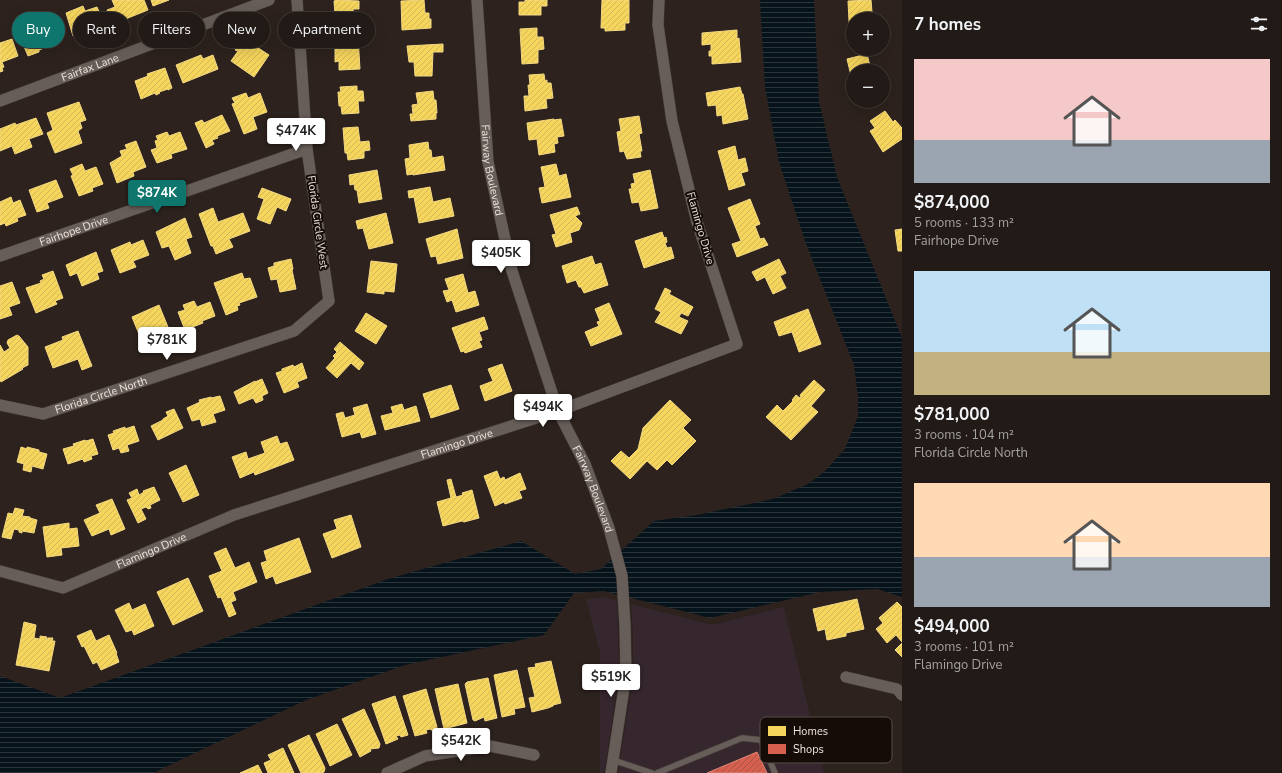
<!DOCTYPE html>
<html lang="en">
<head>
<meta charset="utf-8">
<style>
  body { margin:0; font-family:"Nunito Sans",sans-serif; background:#2e2723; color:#f1f3f6; height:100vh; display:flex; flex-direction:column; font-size:15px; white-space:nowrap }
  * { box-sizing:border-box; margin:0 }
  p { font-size:13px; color:#a2a1a1 }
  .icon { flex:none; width:22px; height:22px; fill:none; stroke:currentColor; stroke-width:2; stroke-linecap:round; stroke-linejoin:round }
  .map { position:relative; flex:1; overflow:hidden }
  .drawer { display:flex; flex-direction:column; background:#221a16; width:380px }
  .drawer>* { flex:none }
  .hud { position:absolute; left:12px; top:12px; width:380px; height:36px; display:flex; gap:8px }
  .buttons { position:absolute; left:846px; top:12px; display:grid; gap:8px }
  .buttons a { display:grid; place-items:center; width:44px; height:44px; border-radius:50%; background:#221a16; box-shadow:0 4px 16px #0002,0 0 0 1px #3f3835; font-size:20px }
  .price { position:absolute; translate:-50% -34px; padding:0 9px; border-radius:4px; background:#fff; color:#222; font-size:13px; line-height:26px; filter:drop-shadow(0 1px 2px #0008) }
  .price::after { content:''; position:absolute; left:50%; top:24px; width:12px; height:9px; margin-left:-6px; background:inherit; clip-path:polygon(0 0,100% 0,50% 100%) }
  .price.on { background:#0f766e; color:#fff }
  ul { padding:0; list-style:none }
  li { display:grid; align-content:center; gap:8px; height:212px; padding:0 12px }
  li span { display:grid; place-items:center; height:124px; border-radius:0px; color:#555 }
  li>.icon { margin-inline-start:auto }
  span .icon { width:72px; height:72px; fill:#fffc; stroke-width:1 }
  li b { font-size:17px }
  h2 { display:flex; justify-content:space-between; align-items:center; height:48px; padding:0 12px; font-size:17px }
  .chip { padding:0 14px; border-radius:18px; background:#221a16; box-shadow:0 4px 16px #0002,0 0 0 1px #3f3835; font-size:14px; line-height:36px }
  .chip.on { background:#0f766e; color:#fff }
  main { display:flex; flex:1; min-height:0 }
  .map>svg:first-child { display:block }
</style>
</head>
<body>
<main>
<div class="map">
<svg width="902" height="773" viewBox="0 0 902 773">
  <defs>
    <pattern id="water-rules" width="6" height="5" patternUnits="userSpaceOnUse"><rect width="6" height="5" fill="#06131b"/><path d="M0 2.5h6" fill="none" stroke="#2b353c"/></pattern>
    <pattern id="homes-hatch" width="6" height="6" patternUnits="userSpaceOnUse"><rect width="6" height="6" fill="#f6d55c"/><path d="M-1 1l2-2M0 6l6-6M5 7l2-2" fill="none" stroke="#d3b857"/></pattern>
    <pattern id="shops-hatch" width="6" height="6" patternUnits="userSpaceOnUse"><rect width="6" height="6" fill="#d6604d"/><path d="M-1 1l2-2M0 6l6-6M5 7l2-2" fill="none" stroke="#a45649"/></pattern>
  </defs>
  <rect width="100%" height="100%" fill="#2d221d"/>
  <g fill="#36262e">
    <polygon points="604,597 617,601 619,673 605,769 603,773 600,773 600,653 586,599"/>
    <polygon points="631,604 712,625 784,607 824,773 618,773 633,675 633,633"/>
  </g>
  <polygon fill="url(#water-rules)" points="760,0 814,0 819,102 837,177 902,338 902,597 877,589 820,592 710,618 604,591 574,593 544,635 405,665 306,700 153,773 0,773 0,676 60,698 388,579 521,541 575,574 601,569 654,521 697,515 773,499 808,484 824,472 845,449 858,416 858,397 854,365 805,241 779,162 765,87"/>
  <g fill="url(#homes-hatch)" stroke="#f4d983">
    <polygon points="112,0 144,0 148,10 113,24 107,10 115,7"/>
    <polygon points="151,0 169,0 153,6"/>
    <polygon points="336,0 359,1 359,9 353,9 354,23 337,23 337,15 335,15 334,1"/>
    <polygon points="424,0 425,13 429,13 429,19 431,19 431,28 402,30 401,1"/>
    <polygon points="525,0 547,0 547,6 541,6 541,15 519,15 519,2 525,2"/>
    <polygon points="602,0 629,0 629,23 625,23 625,30 605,31 605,28 601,28"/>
    <polygon points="871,0 872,12 869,13 870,19 853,19 853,41 850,41 848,1"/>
    <polygon points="83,6 85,11 97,7 104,23 73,36 66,13"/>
    <polygon points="43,23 45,27 52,25 59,42 39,50 39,52 28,56 18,32"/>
    <polygon points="537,28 537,37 543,37 544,49 538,50 538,63 522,64 520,29"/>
    <polygon points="737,30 737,39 739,38 741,62 712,64 712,56 709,56 709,51 711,51 711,44 702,45 702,33"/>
    <polygon points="358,37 360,69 339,70 339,61 335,62 335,49 338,49 337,38"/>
    <polygon points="243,38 269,55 254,77 231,61 238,51 235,50"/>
    <polygon points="12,39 18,56 2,62 4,67 2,68 3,71 0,72 0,43"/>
    <polygon points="443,44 443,52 433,52 432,76 415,76 414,62 409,62 407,46"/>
    <polygon points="867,54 870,66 872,65 874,71 853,71 853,84 847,59"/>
    <polygon points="201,55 203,59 213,55 218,69 183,83 176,65"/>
    <polygon points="165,68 172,88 168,90 168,89 159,92 160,93 156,95 155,93 141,99 135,81 148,76 147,74"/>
    <polygon points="544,74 545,81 547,80 547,83 551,83 553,98 546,99 547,108 525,111 524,96 529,96 528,85 530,85 529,75"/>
    <polygon points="357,86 357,91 363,91 364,101 358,101 359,113 342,114 341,106 339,106 338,92 341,92 340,87"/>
    <polygon points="740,87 742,94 743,94 748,119 723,124 722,115 717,116 716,105 708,106 706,93"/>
    <polygon points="433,91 434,100 436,100 437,113 436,113 436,119 411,121 410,114 413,114 412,105 418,104 416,93"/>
    <polygon points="246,93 248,98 260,93 267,112 253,117 257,129 244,134 232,104 235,103 232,98"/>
    <polygon points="79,102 86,120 80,122 82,128 78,131 82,143 55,153 47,133 53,130 47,113"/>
    <polygon points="885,111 893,122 895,120 902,128 902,139 883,152 870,131 875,128 870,121"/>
    <polygon points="222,115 230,131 217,136 218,138 212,140 214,144 206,148 195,123 202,120 204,123"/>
    <polygon points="639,116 642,133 639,134 642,151 640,151 641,157 627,159 624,151 620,152 617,132 621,131 619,119"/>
    <polygon points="36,118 43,134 29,139 32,147 15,154 12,146 0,151 0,129 15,123 16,125"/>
    <polygon points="554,119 554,120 561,119 564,136 557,137 558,143 554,144 555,152 539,155 537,139 529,140 527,123"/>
    <polygon points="358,127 360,142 369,141 370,150 364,151 364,158 348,160 347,153 345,153 343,128"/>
    <polygon points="167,132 169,136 180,132 187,149 171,154 172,158 157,163 151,150 157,148 155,141 158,140 156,136"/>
    <polygon points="136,141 146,167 133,172 134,176 117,183 110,163 122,156 120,151 127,149 125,145"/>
    <polygon points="428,142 429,150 431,150 432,158 443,156 445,170 413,175 413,174 407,175 405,159 410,158 409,145"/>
    <polygon points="735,146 738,160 745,158 748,171 741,173 745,185 729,190 718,151"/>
    <polygon points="82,164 85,171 96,167 103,184 92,188 93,191 79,196 71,176 73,175 70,169"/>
    <polygon points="556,164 559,176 566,174 571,197 542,203 539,188 545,187 541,167"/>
    <polygon points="377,170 382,199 359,203 357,190 355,190 354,184 350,185 349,175"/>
    <polygon points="650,170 658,208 641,211 639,202 632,203 629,189 632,189 631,184 635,183 633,174"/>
    <polygon points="56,180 63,197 47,203 49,208 37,212 29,190"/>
    <polygon points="430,187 433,202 450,198 454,216 419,223 414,197 409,198 408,191"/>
    <polygon points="262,188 291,199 286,211 277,207 270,224 257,219 264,199 258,197"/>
    <polygon points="11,197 13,203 20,200 26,215 17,218 18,221 6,226 5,223 0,225 0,202"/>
    <polygon points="750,199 760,224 755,226 760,239 764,238 768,245 737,257 732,244 741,241 728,208"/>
    <polygon points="577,207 580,214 575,216 582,223 579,230 570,233 572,242 556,247 552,235 556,234 550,215"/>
    <polygon points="213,208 218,222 243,213 250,231 229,239 233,247 216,254 213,246 211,246 199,214"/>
    <polygon points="386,213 393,243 369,249 363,228 358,229 356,221"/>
    <polygon points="185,218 192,237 186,239 191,253 175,260 169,246 162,248 156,232"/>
    <polygon points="457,229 463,258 438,264 436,256 431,257 426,239"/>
    <polygon points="902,229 902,251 898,251 895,230"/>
    <polygon points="662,232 664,238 666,237 667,242 665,243 667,248 671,247 674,258 644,268 635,241"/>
    <polygon points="143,240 149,255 133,261 136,267 120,273 111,250 130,242 131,245"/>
    <polygon points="96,252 103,271 97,273 99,279 82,286 77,273 70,276 66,265"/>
    <polygon points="592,256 595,265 601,263 608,285 584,293 581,287 579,287 576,280 567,283 562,266"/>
    <polygon points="291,259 293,269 292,270 296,289 280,292 277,279 271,280 268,268 274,266 274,263"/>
    <polygon points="779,259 786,273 780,276 786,288 773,294 765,277 757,281 752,272"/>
    <polygon points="371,261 397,264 394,292 384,291 384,294 367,292"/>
    <polygon points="53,271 63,298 55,301 57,304 36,313 26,288 41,283 40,281 44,279 42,275"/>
    <polygon points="242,273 244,279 250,278 257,297 239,303 240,305 237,306 238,310 226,315 214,283"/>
    <polygon points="463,274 468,293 475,291 479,305 456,312 452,300 447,302 443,291 449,290 445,279"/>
    <polygon points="12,282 20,303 9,307 12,315 0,319 0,286"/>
    <polygon points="665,288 671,291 669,294 693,307 688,316 681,313 679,317 688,321 681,334 655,322 661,312 655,309"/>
    <polygon points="194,301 197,307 210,302 215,316 202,321 203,323 185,330 178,312 185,310 183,305"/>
    <polygon points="609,303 622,334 591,346 585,332 599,326 597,322 600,321 595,309"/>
    <polygon points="159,305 168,327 156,332 157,334 151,336 152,340 143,344 132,317"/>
    <polygon points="808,309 821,344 799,352 792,332 779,336 774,322"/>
    <polygon points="366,313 387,326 376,344 355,331"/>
    <polygon points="484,317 488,329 479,332 482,340 479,341 482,347 465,353 464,351 461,352 452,328"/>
    <polygon points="78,331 92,366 82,370 78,359 53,368 45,347 63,340 62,337"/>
    <polygon points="17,335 19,336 28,347 28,365 22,368 23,369 1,382 0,380 0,345 4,352 10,348 7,343 8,340"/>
    <polygon points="340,342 364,363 359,370 351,363 337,378 326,368 335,358 333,356 337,352 334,349"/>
    <polygon points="302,363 307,378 297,382 299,387 284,393 276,373 282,371 282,369 293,365 294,367"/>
    <polygon points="502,364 512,391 485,401 480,386 493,381 488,369"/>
    <polygon points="262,379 268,393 262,396 263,400 256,403 253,398 239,404 234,392 255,381 255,382"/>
    <polygon points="814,380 825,390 811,406 818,412 791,440 766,417 777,405 783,411 793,401 792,400 796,395 800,398 801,397 800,395"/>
    <polygon points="451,385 459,409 431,418 423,394"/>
    <polygon points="220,396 225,410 213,414 216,422 202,426 200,419 192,421 187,408 200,402 199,400 211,397 211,398"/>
    <polygon points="670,400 691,420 683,428 696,441 672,465 667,460 657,470 647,461 630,479 611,461 621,451 629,458 638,449 643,428"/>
    <polygon points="367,404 376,434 362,438 360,432 342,437 336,414 343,412 345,418 355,415 353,408"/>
    <polygon points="402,404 404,410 416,406 420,421 385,430 381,416 393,413 391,407"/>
    <polygon points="174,409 183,428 158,440 151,426 163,420 163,419 168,416 166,412"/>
    <polygon points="134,426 139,441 127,445 129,451 121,453 119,448 113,450 108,435 114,433 113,431 125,427 125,429"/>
    <polygon points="277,436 280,444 287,442 294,460 255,475 254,472 240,478 232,457 246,452 248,459 265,453 261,442"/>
    <polygon points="93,439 98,454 91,456 92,459 84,462 83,459 68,464 63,449 74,446 73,444 85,440 86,441"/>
    <polygon points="21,447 27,449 27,447 39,450 39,452 47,454 43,469 32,466 31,472 23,470 24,464 17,462"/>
    <polygon points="186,465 199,495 183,502 169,473"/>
    <polygon points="497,471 500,479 504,477 505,480 520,473 526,489 519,491 522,498 505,504 504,502 495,506 484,476"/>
    <polygon points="451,479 456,497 463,495 462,493 472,490 479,518 464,522 462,521 443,526 437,502 451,498 447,480"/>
    <polygon points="154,487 160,500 150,505 151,508 148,509 146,507 141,509 146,519 138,523 127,500 132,498 129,493 137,489 139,495 144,492 143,491"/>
    <polygon points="112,499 125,529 111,535 109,529 92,536 84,520 100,513 96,505"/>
    <polygon points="15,508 24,510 22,516 30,517 30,518 37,520 34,533 22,531 22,533 19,532 19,530 14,529 11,539 2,537 8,513 13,514"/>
    <polygon points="351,515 361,547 332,558 323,534 337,529 334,520"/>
    <polygon points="69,523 69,529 77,528 79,546 61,548 62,555 47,557 43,527"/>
    <polygon points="299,538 311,572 276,584 273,576 266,579 261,563 267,561 264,551"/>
    <polygon points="226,548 235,568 249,562 257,582 233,592 236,600 231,602 236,614 229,617 221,597 218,598 209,576 222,571 214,553"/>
    <polygon points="188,578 203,611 173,625 157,592"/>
    <polygon points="857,599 864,629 846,633 846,636 827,640 825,629 818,631 813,609"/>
    <polygon points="897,602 902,607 902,642 896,635 887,643 876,629 883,623 879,618"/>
    <polygon points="129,603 132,610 145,604 154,626 134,635 132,630 126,632 115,610"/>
    <polygon points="24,622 36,625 34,638 40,639 40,636 47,637 46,640 47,640 48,638 53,638 52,641 55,641 49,671 16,665"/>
    <polygon points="91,630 96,641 109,635 117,653 116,653 119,662 101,670 97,662 93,664 84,646 82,647 77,636"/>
    <polygon points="902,643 902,657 895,650"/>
    <polygon points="551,661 561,703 553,705 553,706 548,708 532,712 529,698 535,697 528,668 536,667 535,664"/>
    <polygon points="517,670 525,707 514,709 515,714 502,717 494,675"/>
    <polygon points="488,678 497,718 485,721 484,717 475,721 473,720 465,684 467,682"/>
    <polygon points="458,684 467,723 444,729 435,689"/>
    <polygon points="426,689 437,727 436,730 433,731 430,729 426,730 427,733 415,736 403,696"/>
    <polygon points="395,696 408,735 401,737 400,735 396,736 398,739 386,744 372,704"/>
    <polygon points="364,709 380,744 379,748 370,749 371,751 360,757 342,719"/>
    <polygon points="337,724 352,755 330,766 316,734"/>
    <polygon points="309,735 325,768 324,772 321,773 318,772 319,773 301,773 288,745"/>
    <polygon points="283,748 294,773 268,773 264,763 271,760 268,755"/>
    <polygon points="258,765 262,773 240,773"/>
  </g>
  <polygon fill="url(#shops-hatch)" stroke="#de8778" points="757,752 767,773 707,773"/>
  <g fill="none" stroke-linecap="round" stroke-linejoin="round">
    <g stroke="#493f3b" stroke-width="7">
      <g id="lane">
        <polyline points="613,760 652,773"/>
        <polyline points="657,773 742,738 761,740 775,773"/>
      </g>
    </g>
    <g stroke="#493f3b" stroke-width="12">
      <g id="street">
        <path id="s1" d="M477,0L488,162L512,271L558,411L585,464L609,528L622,576L625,626L626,675L611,773"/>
        <path id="s2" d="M0,101L269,0"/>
        <path id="s3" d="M0,256L307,149"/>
        <path id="s4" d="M0,405L43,414L294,331L329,301L307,149L297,0"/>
        <path id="s5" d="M0,571L63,588L234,515L558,411L737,344L697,222L672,121L658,25L659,0"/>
        <polyline points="846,677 897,689 902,695"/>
        <polyline points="387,773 425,756 490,746 534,755"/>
      </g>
    </g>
    <use href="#lane" stroke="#675e59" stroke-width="5.5"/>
    <use href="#street" stroke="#675e59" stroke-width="11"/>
  </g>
  <g text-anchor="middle" stroke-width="4" stroke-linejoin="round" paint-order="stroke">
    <g font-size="11" fill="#f1e3dd" stroke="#150c08">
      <text dy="4" stroke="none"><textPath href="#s2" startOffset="96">Fairfax Lane</textPath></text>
      <text dy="4" stroke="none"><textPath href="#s1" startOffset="171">Fairway Boulevard</textPath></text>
      <text transform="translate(318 222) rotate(82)" y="4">Florida Circle West</text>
      <text transform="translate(701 228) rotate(74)" y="4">Flamingo Drive</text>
      <text dy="4" stroke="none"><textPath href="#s3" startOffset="78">Fairhope Drive</textPath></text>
      <text dy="4" stroke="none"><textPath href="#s4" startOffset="105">Florida Circle North</textPath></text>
      <text dy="4" stroke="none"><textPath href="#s5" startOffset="485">Flamingo Drive</textPath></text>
      <text dy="4" stroke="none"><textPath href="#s1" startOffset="507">Fairway Boulevard</textPath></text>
      <text dy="4" stroke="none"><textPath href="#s5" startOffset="161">Flamingo Drive</textPath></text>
    </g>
  </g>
  <rect x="760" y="717" width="132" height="46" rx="6" fill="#150c08" stroke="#574c48" stroke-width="1"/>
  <rect x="768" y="726" width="18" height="10" fill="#f6d55c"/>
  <rect x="768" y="744" width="18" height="10" fill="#d6604d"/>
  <g font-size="11" fill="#f1e3dd">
    <text x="793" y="735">Homes</text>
    <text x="793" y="753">Shops</text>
  </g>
</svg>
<div class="buttons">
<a>+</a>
<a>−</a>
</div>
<b class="price" style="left:296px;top:152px">$474K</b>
<b class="price on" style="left:157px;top:214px">$874K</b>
<b class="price" style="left:501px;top:274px">$405K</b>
<b class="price" style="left:167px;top:361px">$781K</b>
<b class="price" style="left:543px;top:428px">$494K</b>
<b class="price" style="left:611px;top:698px">$519K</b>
<b class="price" style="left:461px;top:762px">$542K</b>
<div class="hud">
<a class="chip on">Buy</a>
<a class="chip">Rent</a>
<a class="chip">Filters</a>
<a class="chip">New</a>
<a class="chip">Apartment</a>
</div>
</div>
<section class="drawer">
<h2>7 homes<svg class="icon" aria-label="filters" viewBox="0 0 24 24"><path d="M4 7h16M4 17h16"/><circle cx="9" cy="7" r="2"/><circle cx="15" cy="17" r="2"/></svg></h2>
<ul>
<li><span style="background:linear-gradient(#f6c9c9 65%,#9aa5b1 0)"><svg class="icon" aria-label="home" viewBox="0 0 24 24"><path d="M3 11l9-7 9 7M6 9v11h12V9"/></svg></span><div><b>$874,000</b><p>5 rooms · 133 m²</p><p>Fairhope Drive</p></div></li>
<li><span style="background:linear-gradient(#bfe0f5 65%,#c2b280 0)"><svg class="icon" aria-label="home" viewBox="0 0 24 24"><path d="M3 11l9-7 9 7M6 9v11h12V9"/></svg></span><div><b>$781,000</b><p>3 rooms · 104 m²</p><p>Florida Circle North</p></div></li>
<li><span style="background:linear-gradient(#ffd9b3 60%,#9aa5b1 0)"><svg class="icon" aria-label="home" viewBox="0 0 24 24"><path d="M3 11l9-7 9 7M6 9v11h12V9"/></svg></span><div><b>$494,000</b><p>3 rooms · 101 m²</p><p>Flamingo Drive</p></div></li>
</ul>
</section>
</main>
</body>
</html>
